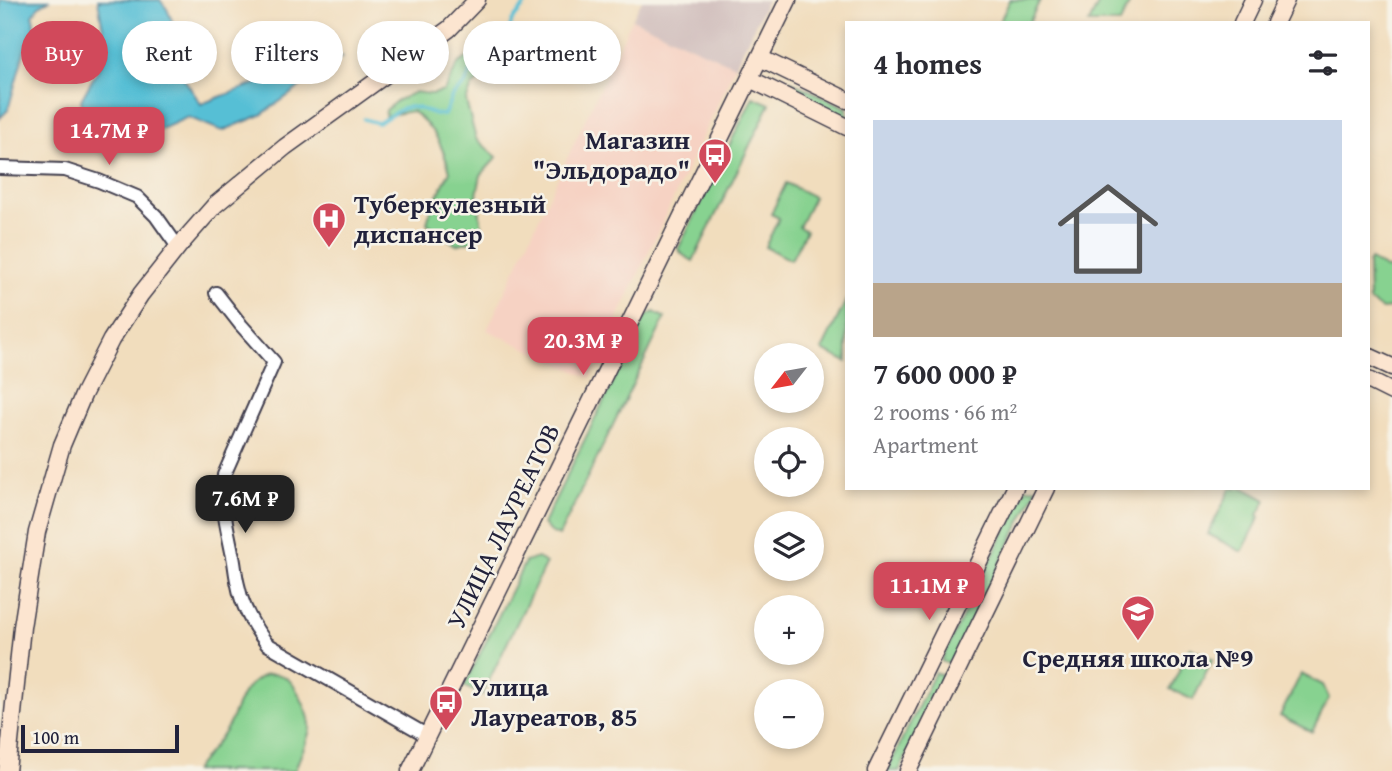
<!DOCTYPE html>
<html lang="en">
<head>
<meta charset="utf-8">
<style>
  body { margin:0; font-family:"Gentium Book Plus",serif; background:#f7f7f7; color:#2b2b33; height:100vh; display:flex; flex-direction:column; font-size:26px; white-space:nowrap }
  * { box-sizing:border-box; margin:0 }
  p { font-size:23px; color:#7c7c81 }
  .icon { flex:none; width:38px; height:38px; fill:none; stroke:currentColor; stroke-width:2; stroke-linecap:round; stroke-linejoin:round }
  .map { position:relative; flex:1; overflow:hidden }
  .panel { position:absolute; left:845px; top:21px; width:525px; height:469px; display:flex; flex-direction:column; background:#fff; border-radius:0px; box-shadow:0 4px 10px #0003 }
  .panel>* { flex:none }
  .hud { position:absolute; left:21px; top:21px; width:665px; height:63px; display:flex; gap:14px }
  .needle { width:46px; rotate:239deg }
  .controls { position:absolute; left:754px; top:343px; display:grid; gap:14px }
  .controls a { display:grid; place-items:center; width:70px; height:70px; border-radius:50%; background:#fff; box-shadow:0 4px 10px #0003; font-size:35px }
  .scale { position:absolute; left:21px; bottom:18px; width:158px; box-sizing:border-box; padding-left:7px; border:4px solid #22223b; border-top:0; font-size:19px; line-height:24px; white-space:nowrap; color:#22223b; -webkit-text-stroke:5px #f7f3e8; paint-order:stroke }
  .price { position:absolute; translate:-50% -60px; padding:0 16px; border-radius:14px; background:#d1495b; color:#fff; font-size:23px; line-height:46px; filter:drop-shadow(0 2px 4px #0008) }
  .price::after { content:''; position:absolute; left:50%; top:42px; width:21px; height:16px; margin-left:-10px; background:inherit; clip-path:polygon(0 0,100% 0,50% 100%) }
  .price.on { background:#222; color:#fff }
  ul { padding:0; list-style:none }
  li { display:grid; align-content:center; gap:14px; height:371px; padding:0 28px }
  li span { display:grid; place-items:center; height:217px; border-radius:0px; color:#555 }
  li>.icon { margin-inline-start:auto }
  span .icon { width:126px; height:126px; fill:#fffc; stroke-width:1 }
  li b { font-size:30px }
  h2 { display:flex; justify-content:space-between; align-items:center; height:84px; padding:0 28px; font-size:30px }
  .chip { padding:0 24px; border-radius:32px; background:#fff; box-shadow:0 4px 10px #0003; font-size:24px; line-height:63px }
  .chip.on { background:#d1495b; color:#fff }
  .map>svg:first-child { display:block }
</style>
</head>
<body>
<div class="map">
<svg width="1392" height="771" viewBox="0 0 1392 771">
  <rect width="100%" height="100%" fill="#f7f3e8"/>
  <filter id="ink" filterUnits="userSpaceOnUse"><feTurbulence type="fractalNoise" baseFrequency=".0143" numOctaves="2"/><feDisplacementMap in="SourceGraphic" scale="14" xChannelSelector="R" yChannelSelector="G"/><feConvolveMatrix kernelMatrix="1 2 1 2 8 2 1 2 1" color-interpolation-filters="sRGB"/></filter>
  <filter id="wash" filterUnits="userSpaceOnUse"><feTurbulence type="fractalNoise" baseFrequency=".00686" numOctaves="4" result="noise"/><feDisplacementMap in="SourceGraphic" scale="28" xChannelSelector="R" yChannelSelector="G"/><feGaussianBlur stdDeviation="1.57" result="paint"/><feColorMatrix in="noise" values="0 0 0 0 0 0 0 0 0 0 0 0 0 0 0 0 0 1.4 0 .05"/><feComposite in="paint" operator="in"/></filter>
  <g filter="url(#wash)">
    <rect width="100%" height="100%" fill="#f1ddbd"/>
    <polygon fill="#f6d2c3" points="632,19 735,66 590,378 487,330"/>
    <polygon fill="#d1bfbd" points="642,0 767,0 735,66 632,19"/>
    <g fill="#87d290" stroke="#547a66" stroke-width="2">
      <polygon points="1010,0 1040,0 1029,23 999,23"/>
      <polygon points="1100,0 1131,0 1120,23 1089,23"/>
      <path d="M485,46L501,58L472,87L466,101L476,139L497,157L481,175L477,194L482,228L475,240L456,245L427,223L433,202L441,189L450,171C441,143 436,130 412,111L385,116L386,110L396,101L415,92L432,94L444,91L458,64Z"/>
      <polygon points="788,80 847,108 847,121 783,90"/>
      <polygon points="753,97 770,104 693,261 683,255 678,249"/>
      <polygon points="786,183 814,197 799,227 806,231 791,260 765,247 779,218 771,214"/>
      <polygon points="1370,260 1392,271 1392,308 1382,309 1369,301 1368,264"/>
      <polygon points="847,299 847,362 822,350"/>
      <polygon points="654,312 665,318 559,536 550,532 543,524 645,317"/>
      <polygon points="1026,488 1037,488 951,665 941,661"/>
      <polygon points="1231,488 1244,488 1266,500 1258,515 1260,517 1242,552 1208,534"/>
      <polygon points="538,558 546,563 482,695 464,686 525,562"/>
      <polygon points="1190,648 1213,659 1193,700 1170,689"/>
      <polygon points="935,672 945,677 899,771 887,771"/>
      <path d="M267,674C275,674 282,674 288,679C297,687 312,718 310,729C307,744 299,757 295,771H194C204,756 219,743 228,726C240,702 240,686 267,674Z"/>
      <polygon points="1301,674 1323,685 1329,698 1312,732 1280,716"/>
    </g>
    <g fill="#57bfd5" stroke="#3c7088" stroke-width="2">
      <polygon points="0,0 50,0 39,6 33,15 34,27 24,52 8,110 0,118"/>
      <polygon points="98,0 160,0 167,9 184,49 183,77 201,104 295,69 343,56 261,115 222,131 188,117 124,146 92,145 81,100 107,53"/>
    </g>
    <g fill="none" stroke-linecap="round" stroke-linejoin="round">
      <path stroke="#57bfd5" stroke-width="3.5" d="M364,119L378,123C388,118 400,107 410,107C422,107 433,116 444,115L452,96L465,84L472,70L502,50L512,21L529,0"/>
    </g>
  </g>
  <g filter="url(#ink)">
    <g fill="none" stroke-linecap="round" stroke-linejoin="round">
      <g stroke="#413e4e" stroke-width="16">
        <g id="street">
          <polyline points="0,168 65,170 99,181 137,197 156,216 178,247"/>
          <path d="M216,293L241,325L274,362L224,475C220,500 227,527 232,552C235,563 235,574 238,585C242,607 253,626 267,644L428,736"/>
        </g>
      </g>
      <g stroke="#413e4e" stroke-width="19">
        <g id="secondary">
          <polyline points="1242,23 1253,0"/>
          <polyline points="1275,23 1286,0"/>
          <polyline points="760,58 847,100"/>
          <polyline points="750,79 847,127"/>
          <polyline points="1368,356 1392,367"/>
          <polyline points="1368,380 1392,392"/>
          <polyline points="7,771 22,627 37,532 62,445 84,393 111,340 141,294 178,247 215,205 285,147 449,29 477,0"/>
          <polyline points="410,771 788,0"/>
          <polyline points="876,771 1015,488"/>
          <polyline points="908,771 1046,488"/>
        </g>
      </g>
      <use href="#street" stroke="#fff" stroke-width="12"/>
      <use href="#secondary" stroke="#fce5d0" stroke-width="16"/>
    </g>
  </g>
  <defs>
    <g id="bus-pin" transform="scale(1.75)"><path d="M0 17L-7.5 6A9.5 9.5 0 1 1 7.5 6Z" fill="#d1495b" stroke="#f7f3e8"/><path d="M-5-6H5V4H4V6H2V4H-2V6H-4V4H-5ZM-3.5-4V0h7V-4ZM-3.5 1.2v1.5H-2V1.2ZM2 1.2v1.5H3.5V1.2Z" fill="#fff"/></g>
    <g id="hospital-pin" transform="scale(1.75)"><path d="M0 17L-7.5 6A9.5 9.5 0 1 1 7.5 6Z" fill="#d1495b" stroke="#f7f3e8"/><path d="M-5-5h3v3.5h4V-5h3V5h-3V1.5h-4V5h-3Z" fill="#fff"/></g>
    <g id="school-pin" transform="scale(1.75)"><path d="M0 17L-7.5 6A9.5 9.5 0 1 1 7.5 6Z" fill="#d1495b" stroke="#f7f3e8"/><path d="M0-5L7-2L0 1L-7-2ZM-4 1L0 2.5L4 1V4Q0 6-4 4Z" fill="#fff"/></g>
  </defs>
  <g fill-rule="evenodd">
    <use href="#bus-pin" x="715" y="155"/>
    <use href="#hospital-pin" x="329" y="219"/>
    <use href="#school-pin" x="1138" y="612"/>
    <use href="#bus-pin" x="446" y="702"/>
  </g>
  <g text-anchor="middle" stroke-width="5" stroke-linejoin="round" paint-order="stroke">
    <g font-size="26" font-weight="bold" fill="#22223b" stroke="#f7f3e8" text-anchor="start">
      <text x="690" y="149" text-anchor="end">Магазин<tspan x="690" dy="30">"Эльдорадо"</tspan></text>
      <text x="354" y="213">Туберкулезный<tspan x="354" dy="30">диспансер</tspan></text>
      <text x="1138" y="667" text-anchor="middle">Средняя школа №9</text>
      <text x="471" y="696">Улица<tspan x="471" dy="30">Лауреатов, 85</tspan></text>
    </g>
    <g font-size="26" fill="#22223b" stroke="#f7f3e8">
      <text transform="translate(503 526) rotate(-64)" y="9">УЛИЦА ЛАУРЕАТОВ</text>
    </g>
  </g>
</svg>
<div class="controls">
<a><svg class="needle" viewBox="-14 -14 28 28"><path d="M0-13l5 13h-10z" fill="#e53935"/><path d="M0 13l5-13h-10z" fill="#7c7c81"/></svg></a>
<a><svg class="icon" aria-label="locate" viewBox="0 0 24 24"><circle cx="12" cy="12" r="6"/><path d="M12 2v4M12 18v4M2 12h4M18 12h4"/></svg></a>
<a><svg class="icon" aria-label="layers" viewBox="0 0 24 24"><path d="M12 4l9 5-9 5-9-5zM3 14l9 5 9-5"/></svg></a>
<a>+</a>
<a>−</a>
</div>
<div class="scale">100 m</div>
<b class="price" style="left:109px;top:167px">14.7M ₽</b>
<b class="price" style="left:583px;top:377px">20.3M ₽</b>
<b class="price on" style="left:245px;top:535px">7.6M ₽</b>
<b class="price" style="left:929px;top:622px">11.1M ₽</b>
<div class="hud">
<a class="chip on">Buy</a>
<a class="chip">Rent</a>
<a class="chip">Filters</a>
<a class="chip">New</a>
<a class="chip">Apartment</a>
</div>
<section class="panel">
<h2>4 homes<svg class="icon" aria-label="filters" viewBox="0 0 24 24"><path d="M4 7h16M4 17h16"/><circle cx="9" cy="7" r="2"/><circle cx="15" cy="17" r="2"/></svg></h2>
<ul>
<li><span style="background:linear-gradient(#c9d6e8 75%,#b9a48a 0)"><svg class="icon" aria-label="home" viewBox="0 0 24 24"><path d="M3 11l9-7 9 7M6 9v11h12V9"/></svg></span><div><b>7 600 000 ₽</b><p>2 rooms · 66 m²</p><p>Apartment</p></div></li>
</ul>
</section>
</div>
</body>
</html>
